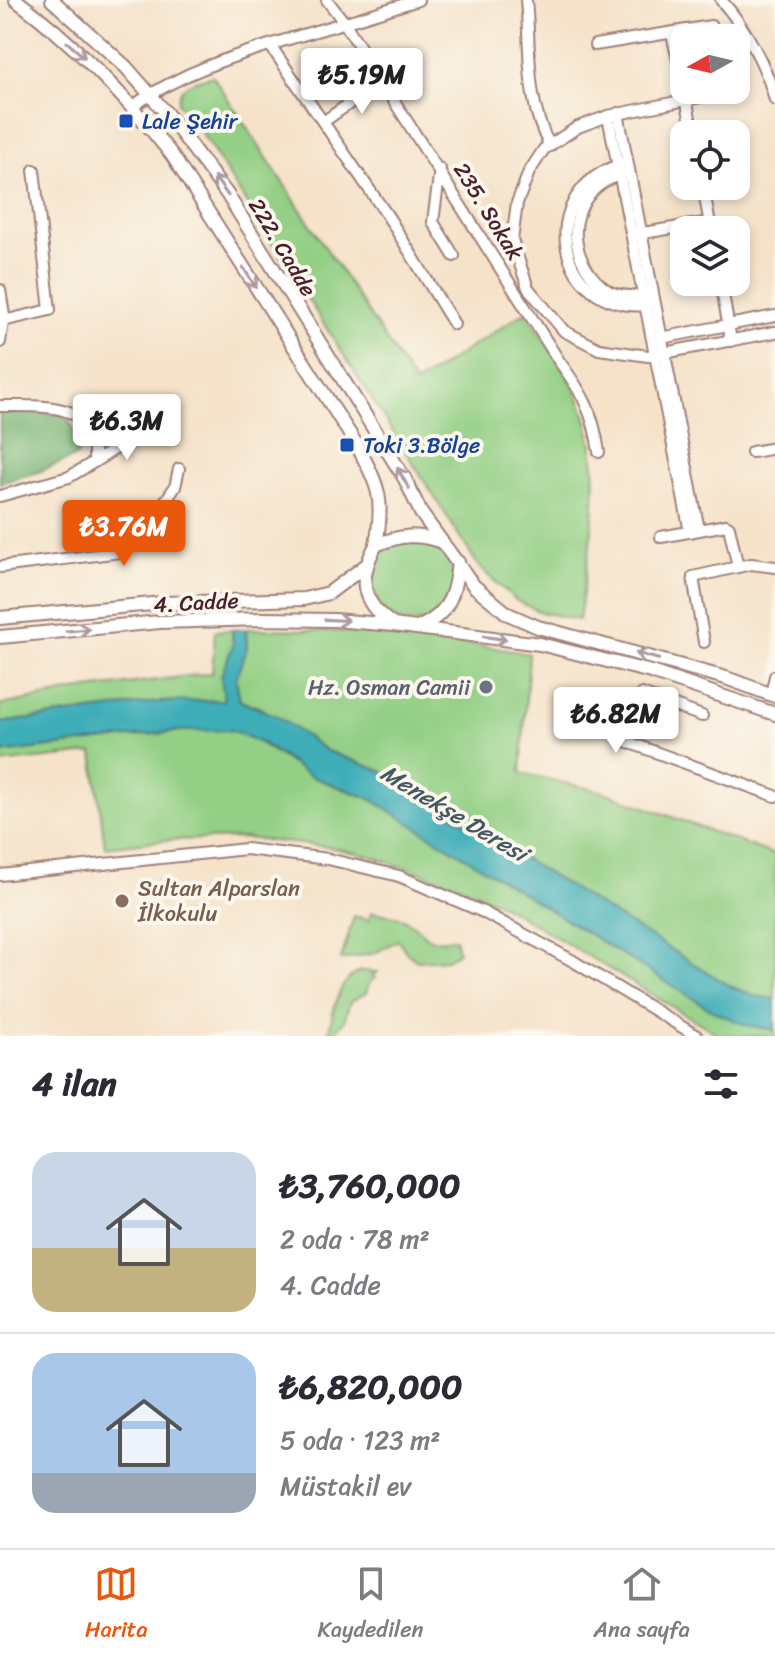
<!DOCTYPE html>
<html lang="tr">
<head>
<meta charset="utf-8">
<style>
  body { margin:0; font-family:Sriracha,sans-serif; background:#f7f7f7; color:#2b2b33; height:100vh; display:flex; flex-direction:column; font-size:30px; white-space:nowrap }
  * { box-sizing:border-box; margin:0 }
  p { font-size:26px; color:#7c7c81 }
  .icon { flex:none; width:44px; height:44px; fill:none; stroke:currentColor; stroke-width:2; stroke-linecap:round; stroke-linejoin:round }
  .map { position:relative; height:1036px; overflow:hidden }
  .details { display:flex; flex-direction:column; background:#fff; flex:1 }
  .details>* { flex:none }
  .needle { width:52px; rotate:262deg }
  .buttons { position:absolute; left:670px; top:24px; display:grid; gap:16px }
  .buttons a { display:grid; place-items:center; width:80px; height:80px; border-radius:16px; background:#fff; box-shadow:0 4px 12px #0003; font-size:40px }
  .price { position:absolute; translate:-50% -68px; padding:0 18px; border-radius:8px; background:#fff; color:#222; font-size:26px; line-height:52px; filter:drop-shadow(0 2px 4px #0008) }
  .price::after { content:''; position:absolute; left:50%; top:48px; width:24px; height:18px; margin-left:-12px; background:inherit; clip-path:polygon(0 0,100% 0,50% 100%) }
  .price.active { background:#ea580c; color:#fff }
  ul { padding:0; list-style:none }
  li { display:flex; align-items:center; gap:24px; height:200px; padding:0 32px }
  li+li { border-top:2px solid #e1e1e2 }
  li span { display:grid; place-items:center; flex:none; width:224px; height:160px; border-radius:24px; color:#555 }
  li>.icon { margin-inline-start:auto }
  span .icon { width:96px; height:96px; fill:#fffc; stroke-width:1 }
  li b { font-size:34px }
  h2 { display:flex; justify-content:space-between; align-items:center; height:96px; padding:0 32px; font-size:34px }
  .menu { display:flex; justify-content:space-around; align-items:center; height:112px; border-top:2px solid #e1e1e2; background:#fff; font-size:22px; color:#7c7c81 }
  .menu a { display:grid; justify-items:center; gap:4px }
  .menu .active { color:#ea580c }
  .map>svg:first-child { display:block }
</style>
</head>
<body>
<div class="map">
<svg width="775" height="1036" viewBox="0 0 775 1036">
  <rect width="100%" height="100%" fill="#fbf7ec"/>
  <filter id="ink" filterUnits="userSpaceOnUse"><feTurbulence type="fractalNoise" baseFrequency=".0125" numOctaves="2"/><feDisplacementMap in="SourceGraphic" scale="16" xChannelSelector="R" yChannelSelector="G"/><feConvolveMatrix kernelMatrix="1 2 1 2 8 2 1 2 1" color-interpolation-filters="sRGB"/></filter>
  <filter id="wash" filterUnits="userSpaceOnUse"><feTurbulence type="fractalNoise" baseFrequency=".006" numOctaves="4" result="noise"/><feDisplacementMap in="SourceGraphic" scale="32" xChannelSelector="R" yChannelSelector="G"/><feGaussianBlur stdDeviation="1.8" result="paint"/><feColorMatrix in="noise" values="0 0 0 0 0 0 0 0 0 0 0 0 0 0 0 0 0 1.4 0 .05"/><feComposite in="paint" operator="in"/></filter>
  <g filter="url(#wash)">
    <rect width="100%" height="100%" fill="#f5e2c9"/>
    <g fill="#93cf84" stroke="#6e7758" stroke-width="2">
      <path d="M213,76L415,384L525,312C542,338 566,368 578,396C609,467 589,546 579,620L541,612L518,602L480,568L190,115L178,104C177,83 195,81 213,76Z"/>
      <path d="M395,540L434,541L453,560L456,586C449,596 438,615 427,620C387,638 345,576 395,540Z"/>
      <path d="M246,629C342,629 435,636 529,654L521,773L604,792L775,855V999L754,996L730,986L384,772L327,751L259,707L240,701L236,678L247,647Z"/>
      <polygon points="232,630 233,645 221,676 224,700 158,702 0,723 0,705 80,690 212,673 215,631"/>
      <polygon points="197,729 231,730 247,735 312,777 371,799 715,1012 746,1025 775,1030 775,1036 721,1036 504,906 461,886 370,856 328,847 245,838 165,840 105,847 93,753 0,763 0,753"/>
      <path d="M371,912C381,914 394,915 403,919C426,928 420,947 455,938L458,952L447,959L417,961L407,953L398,940L375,953L341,960L354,916L369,920Z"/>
      <path d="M361,971L379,972L371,975L375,978L369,983L366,993L350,1002L344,1021L331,1036H328C334,1012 335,981 361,971Z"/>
    </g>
    <path fill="#76b272" stroke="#60684e" stroke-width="2" d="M0,412L61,414C73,423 83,442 77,456L38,472L0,483Z"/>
    <polygon fill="#3cadb8" stroke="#436672" stroke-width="2" points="246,629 247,647 236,678 240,701 277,716 327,751 384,772 730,986 754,996 775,999 775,1030 746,1025 715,1012 371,799 312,777 262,743 231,730 178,731 0,753 0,723 158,702 224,700 221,676 233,645 232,630"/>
  </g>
  <g filter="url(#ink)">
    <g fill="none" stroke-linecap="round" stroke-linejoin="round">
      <g stroke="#a0807a" stroke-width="14">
        <g id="minor">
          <path d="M327,0L344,22L559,361C583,394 593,411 599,452"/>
          <path d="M526,0C531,50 525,101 550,146"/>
          <path d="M721,0C745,27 766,65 775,100"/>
          <polyline points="672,34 684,87"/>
          <polyline points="270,45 389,218 454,324"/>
          <polyline points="595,45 711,26"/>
          <polyline points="735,90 608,116 578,127 544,149 529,172 517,203 512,240 528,288 564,331 599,349 648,356 775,332"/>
          <polyline points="685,92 693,134"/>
          <path d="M133,106C181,72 236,55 292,38C334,26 376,13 418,0"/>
          <polyline points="618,113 699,530"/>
          <polyline points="608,116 690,532"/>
          <polyline points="323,122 382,81"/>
          <path d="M622,164C532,191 556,314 648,305"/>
          <polyline points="440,169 433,222 454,256"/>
          <path d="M626,173C577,184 561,236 591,275C596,282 607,292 616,294C625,297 638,296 647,296"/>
          <polyline points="703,186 711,230"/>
          <polyline points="637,234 710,222"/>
          <polyline points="721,282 731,341"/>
          <polyline points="0,290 4,315 0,342"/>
          <polyline points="3,321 50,310 34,170"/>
          <polyline points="661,338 775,316"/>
          <path d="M0,406C45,407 98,399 94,462L69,477L0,496"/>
          <polyline points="752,452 775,448"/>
          <polyline points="94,462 142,432"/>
          <polyline points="661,537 726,525 729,527 738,567"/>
          <polyline points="0,567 120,552 145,531 175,487 179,469"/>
          <polyline points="704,642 693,577 751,564 775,567"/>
          <polyline points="771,695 775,676"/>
          <polyline points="702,716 642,694 625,741 775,796"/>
          <polyline points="0,875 246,849 328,859 399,876 483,912 573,961 697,1036"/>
        </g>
      </g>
      <g stroke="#a0807a" stroke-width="16">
        <g id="major">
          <path d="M16,0C76,44 126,97 172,155L358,447C380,489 384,499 376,545"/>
          <polyline points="52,0 126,67 167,114 227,194 405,479 421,513 474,586 508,614 538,627 726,678 775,696"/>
          <polyline points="0,618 163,603 304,599 329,593 365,566"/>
          <path d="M392,624C360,602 358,578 376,545C400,535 417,533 442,542"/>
          <path d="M420,627C450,613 455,593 458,562"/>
          <polyline points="0,637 160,622 261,619 334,620 393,625 540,644 651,672 775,714"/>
        </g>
      </g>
      <use href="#minor" stroke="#fff" stroke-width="10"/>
      <use href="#major" stroke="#fff" stroke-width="12"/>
    </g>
    <defs><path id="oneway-shaft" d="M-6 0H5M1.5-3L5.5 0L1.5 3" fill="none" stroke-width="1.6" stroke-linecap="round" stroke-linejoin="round" transform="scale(2)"/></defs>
    <g stroke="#ae9aa0">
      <use href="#oneway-shaft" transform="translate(76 50) rotate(41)"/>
      <use href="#oneway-shaft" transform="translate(221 186) rotate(-126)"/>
      <use href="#oneway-shaft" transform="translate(250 278) rotate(58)"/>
      <use href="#oneway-shaft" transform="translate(403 478) rotate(-119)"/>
      <use href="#oneway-shaft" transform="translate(337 620) rotate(3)"/>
      <use href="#oneway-shaft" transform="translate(78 630) rotate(-5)"/>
      <use href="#oneway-shaft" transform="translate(495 638) rotate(8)"/>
      <use href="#oneway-shaft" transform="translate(647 656) rotate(-164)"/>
    </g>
  </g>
  <g fill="#1a4fb4" stroke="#fbf7ec" stroke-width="3">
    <rect x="118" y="113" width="16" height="16" rx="4"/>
    <rect x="339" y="437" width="16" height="16" rx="4"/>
  </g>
  <circle fill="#6b7280" stroke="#fbf7ec" stroke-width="3" cx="486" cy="687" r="8"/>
  <circle fill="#8d6e63" stroke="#fbf7ec" stroke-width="3" cx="122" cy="901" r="8"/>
  <g text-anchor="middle" stroke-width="8" stroke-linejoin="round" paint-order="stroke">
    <g font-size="22" fill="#164399" stroke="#fbf7ec" text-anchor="start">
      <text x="142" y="129">Lale Şehir</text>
      <text x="363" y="453">Toki 3.Bölge</text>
    </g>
    <g font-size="22" fill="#4a1f2b" stroke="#fbf7ec">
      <text transform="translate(489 211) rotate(58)" y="8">235. Sokak</text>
      <text transform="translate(283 247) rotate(59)" y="8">222. Cadde</text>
      <text transform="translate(196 602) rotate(-3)" y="8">4. Cadde</text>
    </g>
    <g font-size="22" fill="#5b616d" stroke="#fbf7ec" text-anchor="end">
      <text x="470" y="695">Hz. Osman Camii</text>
    </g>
    <g font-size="22" fill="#785e54" stroke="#fbf7ec" text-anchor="start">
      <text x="138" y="896">Sultan Alparslan<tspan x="138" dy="25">İlkokulu</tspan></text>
    </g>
    <g font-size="24" font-style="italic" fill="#445863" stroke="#fbf7ec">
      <text transform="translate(454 813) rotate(31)" y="8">Menekşe Deresi</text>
    </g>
  </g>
</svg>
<div class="buttons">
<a><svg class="needle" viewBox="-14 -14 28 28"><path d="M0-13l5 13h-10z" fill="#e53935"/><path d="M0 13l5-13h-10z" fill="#7c7c81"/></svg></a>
<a><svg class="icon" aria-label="locate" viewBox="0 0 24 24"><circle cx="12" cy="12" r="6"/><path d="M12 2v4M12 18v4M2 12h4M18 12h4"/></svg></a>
<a><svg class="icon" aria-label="layers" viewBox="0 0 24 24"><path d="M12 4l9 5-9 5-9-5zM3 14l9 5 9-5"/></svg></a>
</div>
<b class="price" style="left:362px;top:116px">₺5.19M</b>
<b class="price" style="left:127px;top:462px">₺6.3M</b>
<b class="price active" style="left:124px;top:568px">₺3.76M</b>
<b class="price" style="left:616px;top:755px">₺6.82M</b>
</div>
<section class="details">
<h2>4 ilan<svg class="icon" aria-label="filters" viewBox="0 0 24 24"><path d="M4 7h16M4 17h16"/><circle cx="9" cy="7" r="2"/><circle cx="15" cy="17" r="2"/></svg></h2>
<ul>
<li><span style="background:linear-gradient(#c9d6e8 60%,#c2b280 0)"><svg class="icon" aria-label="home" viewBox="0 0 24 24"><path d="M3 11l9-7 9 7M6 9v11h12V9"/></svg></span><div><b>₺3,760,000</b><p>2 oda · 78 m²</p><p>4. Cadde</p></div></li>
<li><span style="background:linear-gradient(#a9c7e8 75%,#9aa5b1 0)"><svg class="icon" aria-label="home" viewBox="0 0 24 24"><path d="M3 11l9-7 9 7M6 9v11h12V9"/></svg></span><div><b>₺6,820,000</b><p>5 oda · 123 m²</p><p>Müstakil ev</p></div></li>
</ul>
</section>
<nav class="menu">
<a class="active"><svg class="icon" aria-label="map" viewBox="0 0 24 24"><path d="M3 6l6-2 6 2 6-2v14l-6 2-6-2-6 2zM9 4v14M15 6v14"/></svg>Harita</a>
<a><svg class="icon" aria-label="saved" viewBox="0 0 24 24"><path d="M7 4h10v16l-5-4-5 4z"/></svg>Kaydedilen</a>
<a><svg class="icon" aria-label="home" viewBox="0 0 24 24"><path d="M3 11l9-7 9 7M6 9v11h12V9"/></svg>Ana sayfa</a>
</nav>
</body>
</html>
